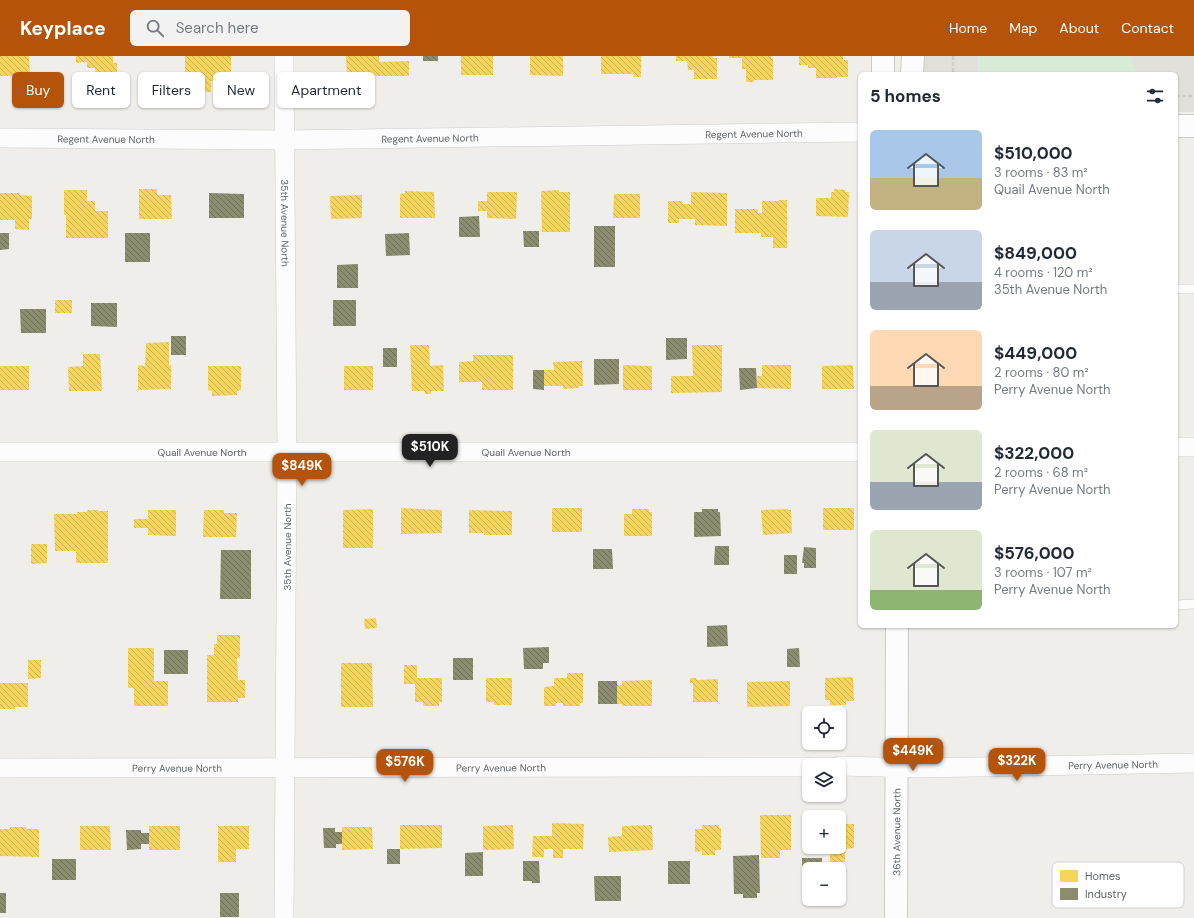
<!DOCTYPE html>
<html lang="en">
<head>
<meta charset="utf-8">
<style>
  body { margin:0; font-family:"DM Sans",sans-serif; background:#f2f2f3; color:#1f2937; height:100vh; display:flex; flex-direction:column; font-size:15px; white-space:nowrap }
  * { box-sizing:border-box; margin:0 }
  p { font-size:13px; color:#747a83 }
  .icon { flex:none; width:22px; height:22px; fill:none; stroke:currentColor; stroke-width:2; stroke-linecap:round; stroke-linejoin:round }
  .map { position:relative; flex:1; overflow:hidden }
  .side { position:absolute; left:858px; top:16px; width:320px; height:556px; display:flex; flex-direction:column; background:#fff; border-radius:6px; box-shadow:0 1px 3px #0004 }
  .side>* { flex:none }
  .guide { position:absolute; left:12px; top:16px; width:380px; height:36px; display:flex; gap:8px }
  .buttons { position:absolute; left:802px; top:650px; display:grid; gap:8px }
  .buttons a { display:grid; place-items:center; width:44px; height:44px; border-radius:6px; background:#fff; box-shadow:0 1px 3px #0004; font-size:20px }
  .price { position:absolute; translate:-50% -34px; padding:0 9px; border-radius:8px; background:#b45309; color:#fff; font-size:13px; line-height:26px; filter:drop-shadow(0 1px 2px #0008) }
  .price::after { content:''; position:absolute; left:50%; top:24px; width:12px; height:9px; margin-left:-6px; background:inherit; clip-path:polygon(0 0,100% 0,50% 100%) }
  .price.selected { background:#222; color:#fff }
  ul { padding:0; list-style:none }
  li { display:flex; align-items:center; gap:12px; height:100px; padding:0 12px }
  li span { display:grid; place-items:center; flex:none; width:112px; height:80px; border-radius:6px; color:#555 }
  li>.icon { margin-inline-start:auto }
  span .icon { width:48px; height:48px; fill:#fffc; stroke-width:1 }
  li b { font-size:17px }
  h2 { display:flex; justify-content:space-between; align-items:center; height:48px; padding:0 12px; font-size:17px }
  .chip { padding:0 14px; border-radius:6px; background:#fff; box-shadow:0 1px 3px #0004; font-size:14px; line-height:36px }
  .chip.selected { background:#b45309; color:#fff }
  header { display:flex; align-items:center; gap:24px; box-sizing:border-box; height:56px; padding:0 20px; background:#b45309; color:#fff }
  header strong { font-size:19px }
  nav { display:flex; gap:22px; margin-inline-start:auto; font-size:14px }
  .search { width:280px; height:36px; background:#f2f2f3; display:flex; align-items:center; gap:10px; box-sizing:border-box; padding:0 14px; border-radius:6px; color:#747a83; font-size:15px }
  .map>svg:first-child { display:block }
</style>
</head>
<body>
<header>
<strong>Keyplace</strong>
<div class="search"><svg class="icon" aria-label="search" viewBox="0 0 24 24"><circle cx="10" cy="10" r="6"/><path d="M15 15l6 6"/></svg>Search here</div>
<nav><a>Home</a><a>Map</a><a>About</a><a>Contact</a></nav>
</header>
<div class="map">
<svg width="1194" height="862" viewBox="0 0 1194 862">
  <defs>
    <pattern id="homes-back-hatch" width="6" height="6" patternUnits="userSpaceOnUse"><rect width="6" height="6" fill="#f6d55c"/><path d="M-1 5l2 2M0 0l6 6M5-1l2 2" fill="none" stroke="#cab050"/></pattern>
    <pattern id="industry-back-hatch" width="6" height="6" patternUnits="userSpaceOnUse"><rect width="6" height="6" fill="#8c8c6e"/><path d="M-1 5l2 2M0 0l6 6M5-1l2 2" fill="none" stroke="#70705a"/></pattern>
  </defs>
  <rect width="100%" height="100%" fill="#efeeea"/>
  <polygon fill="#e2e0da" points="924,0 1194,0 1194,56 1176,56 1176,18 923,18"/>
  <polygon fill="#d8ebd6" points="977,0 1131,0 1137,18 977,18"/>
  <g fill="url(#homes-back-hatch)">
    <polygon points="0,0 29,0 30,20 0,20"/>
    <polygon points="76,0 113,0 113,7 117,7 117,25 95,26 95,12 87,12 87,6 76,7"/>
    <polygon points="185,0 231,0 231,17 216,17 216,25 211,25 211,36 185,36"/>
    <polygon points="346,0 379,0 379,6 409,5 409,20 366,20 366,22 350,22 350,20 347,20"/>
    <rect x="461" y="0" width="32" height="19"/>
    <polygon points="530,0 563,0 563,20 530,19"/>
    <polygon points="601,0 641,0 641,21 633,21 634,18 601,18"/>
    <polygon points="676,0 713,0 713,2 717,2 717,23 694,23 694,14 688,14 687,5 676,5"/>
    <polygon points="729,0 771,0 771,2 773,2 773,24 754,24 754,26 746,26 746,13 742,13 742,2 729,2"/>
    <polygon points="799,0 843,0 843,4 848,4 848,21 837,21 837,22 816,22 816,12 808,12 808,9 799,9"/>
    <polygon points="139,133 157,133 157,139 171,139 172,163 139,163"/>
    <polygon points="834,133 846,134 845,136 849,136 848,161 816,160 816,142 831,142 831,136 834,136"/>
    <polygon points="64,134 87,134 87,145 95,145 95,155 108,155 108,182 66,182 66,159 64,159"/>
    <polygon points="559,134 559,136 570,136 570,176 542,176 541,135"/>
    <polygon points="405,135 434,136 435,162 400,162 400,138 405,137"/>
    <polygon points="487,136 517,136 516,163 487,162 487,155 478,155 478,145 487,145"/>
    <polygon points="691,136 727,137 727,170 695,169 695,163 679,163 679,167 668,167 668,145 682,145 682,148 691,148"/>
    <polygon points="0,137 20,137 20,139 32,140 32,163 29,163 29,174 15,173 15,164 0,164"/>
    <polygon points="614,138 640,138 640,162 613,162"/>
    <polygon points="362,139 362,162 331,163 330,140"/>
    <polygon points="778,144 787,144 787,192 773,192 773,181 761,181 761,177 735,177 735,153 758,153 758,157 762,157 762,145 778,145"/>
    <rect x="55" y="244" width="17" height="13"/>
    <polygon points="169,286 169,309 171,309 171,333 138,334 138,309 145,310 146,287"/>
    <polygon points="410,289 429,289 430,310 443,309 444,335 431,335 431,338 425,338 424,335 412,335"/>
    <polygon points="692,289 722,289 722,336 671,337 671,320 693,320"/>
    <polygon points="83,298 100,298 102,335 69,335 68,311 83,310"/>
    <polygon points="473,299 513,299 513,334 482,334 482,326 459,326 459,306 473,305"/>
    <polygon points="582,305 583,330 579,330 579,332 563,333 563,330 544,330 544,314 554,314 553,306"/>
    <polygon points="623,309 652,310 652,334 623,334"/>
    <polygon points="762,309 791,309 791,333 757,332 757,320 762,320"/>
    <polygon points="853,309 854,333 822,333 822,310"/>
    <rect x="0" y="310" width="29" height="24"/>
    <polygon points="208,310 241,310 241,334 237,335 237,339 212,340 212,335 208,334"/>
    <rect x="344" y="310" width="29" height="24"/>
    <polygon points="401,452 442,454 442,477 401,478"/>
    <rect x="552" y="452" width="30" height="24"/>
    <rect x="823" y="452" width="31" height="22"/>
    <polygon points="373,453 373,492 343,492 343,454"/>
    <polygon points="632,453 649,453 649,456 652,456 652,480 624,480 624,458 632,458"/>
    <polygon points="788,453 788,454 791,454 792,477 763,479 761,454"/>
    <polygon points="87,454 98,454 98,455 108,455 108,507 76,507 76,495 55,495 54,458 77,458 77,456 87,456"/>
    <polygon points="148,454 176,454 176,480 148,479 148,472 134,472 134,463 148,463"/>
    <polygon points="204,454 224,454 224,457 237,457 236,481 203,481"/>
    <polygon points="469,454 512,455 512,479 484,479 484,477 469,477"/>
    <polygon points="31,488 47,488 47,507 31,508"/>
    <polygon points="376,562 377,572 365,573 364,563"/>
    <polygon points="217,579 240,579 240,602 237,602 238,624 245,624 245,642 238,642 238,646 207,646 207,599 214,599 214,588 217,588"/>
    <polygon points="128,592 154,592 154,625 168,625 168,650 134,650 134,632 128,632"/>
    <polygon points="28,604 41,604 41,622 28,623"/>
    <polygon points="341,607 372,607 373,651 341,651"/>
    <polygon points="404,609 417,609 417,622 442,622 442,646 439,646 439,650 423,650 423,646 415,646 415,628 404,628"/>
    <polygon points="567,617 583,617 583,647 580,647 580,650 563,650 563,647 556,647 556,650 544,650 544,631 554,630 554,622 567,622"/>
    <polygon points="853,621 854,645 846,645 846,649 830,649 830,644 825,644 825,622"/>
    <polygon points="486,622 512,622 512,649 494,649 494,646 486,646"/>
    <polygon points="690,622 696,622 697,624 718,623 718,646 693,646 693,627 690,627"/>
    <polygon points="652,624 652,650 622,650 622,648 617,648 617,629 622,629 622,625"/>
    <polygon points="790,625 790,650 747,651 747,626"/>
    <polygon points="0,627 28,627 28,651 15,651 15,653 0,653"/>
    <polygon points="760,759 791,759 791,794 780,794 780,802 761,802"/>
    <polygon points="552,767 584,768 583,793 563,793 563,802 553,802 553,793 544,793 544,801 532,801 533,780 552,780"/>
    <polygon points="839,768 854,768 854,792 845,793 845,806 830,807 830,791 839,791"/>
    <polygon points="400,769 442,769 442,792 400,793"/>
    <polygon points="513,769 514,793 483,794 483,770"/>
    <polygon points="652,769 653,794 609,796 608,781 622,780 622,770"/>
    <polygon points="702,769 719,769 719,772 721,772 721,794 715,794 715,799 702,799 702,795 695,796 695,773 702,773"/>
    <polygon points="80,770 110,770 111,794 80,794"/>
    <rect x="149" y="770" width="31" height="24"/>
    <polygon points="218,770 249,770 249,793 236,793 236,806 218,806"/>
    <polygon points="10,771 26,771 26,773 39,773 39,801 0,800 0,773 10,773"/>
    <polygon points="342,771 372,771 373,793 342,794"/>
  </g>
  <g fill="url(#industry-back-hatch)">
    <rect x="423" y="0" width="15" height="5"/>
    <polygon points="209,137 244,138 244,162 209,162"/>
    <polygon points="479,160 480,181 459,181 459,161"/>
    <rect x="594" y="170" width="21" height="41"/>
    <polygon points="523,175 539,175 539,191 524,191"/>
    <polygon points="0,177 9,177 9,193 0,194"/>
    <rect x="125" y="177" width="25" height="29"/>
    <polygon points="409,177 410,199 386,200 385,178"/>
    <polygon points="358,208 358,232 337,232 337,209"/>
    <rect x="333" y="244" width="23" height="26"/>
    <polygon points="91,247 117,247 117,271 91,270"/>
    <polygon points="20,253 46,253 46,277 21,277"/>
    <rect x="171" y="280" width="15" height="19"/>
    <polygon points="666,282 687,282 687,303 666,304"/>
    <rect x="383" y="292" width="14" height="19"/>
    <polygon points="594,303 619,303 619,328 594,329"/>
    <polygon points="739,312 756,312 757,332 740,334"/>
    <polygon points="533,314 544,314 544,334 533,333"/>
    <polygon points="702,453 718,453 718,456 720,456 721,480 694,481 694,456 702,456"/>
    <polygon points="715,490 729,490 729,509 714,509"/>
    <polygon points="804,491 816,492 816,512 804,512 804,507 802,507"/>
    <polygon points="593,493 612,493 613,513 593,513"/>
    <polygon points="221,494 251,494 251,543 220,543"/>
    <rect x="784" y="499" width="13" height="19"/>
    <polygon points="727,569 728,590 707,591 707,570"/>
    <polygon points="549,591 549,607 543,607 543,613 524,613 523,592"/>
    <polygon points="799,592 800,611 787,611 787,593"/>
    <rect x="164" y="594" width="24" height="24"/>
    <rect x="453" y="602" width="20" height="22"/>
    <rect x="598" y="625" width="19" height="23"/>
    <polygon points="323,772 335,772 335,776 342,776 342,788 336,788 336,792 324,792"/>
    <polygon points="126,774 141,774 141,777 149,777 149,788 141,788 141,793 127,794"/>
    <rect x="387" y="793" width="13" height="15"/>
    <polygon points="483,796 483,820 465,820 465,797"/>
    <polygon points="759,799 760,837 757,837 757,842 743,842 743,838 734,838 733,800"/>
    <polygon points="802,802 822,802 822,813 809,813 809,823 802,822"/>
    <rect x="52" y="803" width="24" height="21"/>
    <polygon points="523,805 539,805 540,827 532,827 532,825 523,825"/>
    <rect x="668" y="805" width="22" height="23"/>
    <polygon points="594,820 621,820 621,845 595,845"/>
    <rect x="0" y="837" width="6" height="20"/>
    <rect x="220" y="837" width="19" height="24"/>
  </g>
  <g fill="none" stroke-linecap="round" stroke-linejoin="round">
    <g stroke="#cbcccc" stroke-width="10">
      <g id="lane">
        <polyline points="1176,233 1194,233"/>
        <polyline points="1176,549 1194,548"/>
      </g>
    </g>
    <g stroke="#cbcccc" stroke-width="20">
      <g id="street">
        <path id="s1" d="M284,0L287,396L284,862"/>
        <path id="s2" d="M0,82L284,84L860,76"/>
        <polyline points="1176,391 1194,391"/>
        <path id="s3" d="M0,396H860"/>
        <path id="s4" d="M839,710L920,712L1194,707"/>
        <path id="s5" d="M0,712L809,711"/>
      </g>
    </g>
    <g stroke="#cacacb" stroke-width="24">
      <g id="secondary">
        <polyline points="883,0 883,18"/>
        <polyline points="912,18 913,0"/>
        <polyline points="1176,70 1194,70"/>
        <path id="s6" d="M896,862L897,570"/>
      </g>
    </g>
    <g stroke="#cacfcc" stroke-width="2.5" stroke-dasharray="4 2" stroke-linecap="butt">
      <polyline points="953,0 953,18"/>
      <polyline points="1176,40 1194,40"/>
    </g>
    <use href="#lane" stroke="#fdfcfc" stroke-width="9"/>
    <use href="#street" stroke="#fdfcfc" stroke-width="19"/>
    <use href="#secondary" stroke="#fdfcfc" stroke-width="22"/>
  </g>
  <g text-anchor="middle" stroke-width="4" stroke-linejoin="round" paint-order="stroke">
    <g font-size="10" fill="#5f6368" stroke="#fff">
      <text dy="4" stroke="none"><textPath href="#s2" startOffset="754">Regent Avenue North</textPath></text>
      <text dy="4" stroke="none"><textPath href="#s2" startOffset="430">Regent Avenue North</textPath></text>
      <text dy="4" stroke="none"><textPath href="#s2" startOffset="106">Regent Avenue North</textPath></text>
      <text dy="4" stroke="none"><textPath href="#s1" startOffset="167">35th Avenue North</textPath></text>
      <text dy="4" stroke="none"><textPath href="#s3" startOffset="202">Quail Avenue North</textPath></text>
      <text dy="4" stroke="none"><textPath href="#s3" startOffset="526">Quail Avenue North</textPath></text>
      <text transform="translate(287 491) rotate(-90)" y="4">35th Avenue North</text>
      <text dy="4" stroke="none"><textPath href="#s4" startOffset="274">Perry Avenue North</textPath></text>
      <text dy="4" stroke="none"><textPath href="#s5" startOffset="501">Perry Avenue North</textPath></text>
      <text dy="4" stroke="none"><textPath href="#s5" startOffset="177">Perry Avenue North</textPath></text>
      <text dy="4" stroke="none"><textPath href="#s6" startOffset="86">36th Avenue North</textPath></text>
    </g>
  </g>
  <rect x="1052" y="806" width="132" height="46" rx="6" fill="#fff" stroke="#cfd0d2" stroke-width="1"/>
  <rect x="1060" y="814" width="18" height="12" fill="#f6d55c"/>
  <rect x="1060" y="832" width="18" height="12" fill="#8c8c6e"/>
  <g font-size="11" fill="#5f6368">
    <text x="1085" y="824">Homes</text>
    <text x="1085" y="842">Industry</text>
  </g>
</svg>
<div class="buttons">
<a><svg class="icon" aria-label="locate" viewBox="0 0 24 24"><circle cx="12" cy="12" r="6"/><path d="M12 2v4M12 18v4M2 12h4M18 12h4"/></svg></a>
<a><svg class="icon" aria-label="layers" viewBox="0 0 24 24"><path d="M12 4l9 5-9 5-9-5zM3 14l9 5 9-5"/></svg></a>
<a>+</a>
<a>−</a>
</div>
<b class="price selected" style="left:430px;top:412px">$510K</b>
<b class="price" style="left:302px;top:431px">$849K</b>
<b class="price" style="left:913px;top:716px">$449K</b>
<b class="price" style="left:1017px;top:726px">$322K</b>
<b class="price" style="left:405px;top:727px">$576K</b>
<div class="guide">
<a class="chip selected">Buy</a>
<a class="chip">Rent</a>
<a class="chip">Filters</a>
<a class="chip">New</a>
<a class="chip">Apartment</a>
</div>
<section class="side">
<h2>5 homes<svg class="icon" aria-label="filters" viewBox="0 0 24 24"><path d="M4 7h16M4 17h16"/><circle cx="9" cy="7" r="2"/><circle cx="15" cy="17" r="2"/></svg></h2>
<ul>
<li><span style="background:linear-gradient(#a9c7e8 60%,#c2b280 0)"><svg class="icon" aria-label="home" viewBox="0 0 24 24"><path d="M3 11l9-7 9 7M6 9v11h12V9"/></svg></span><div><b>$510,000</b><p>3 rooms · 83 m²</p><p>Quail Avenue North</p></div></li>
<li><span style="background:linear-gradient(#c9d6e8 65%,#9aa5b1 0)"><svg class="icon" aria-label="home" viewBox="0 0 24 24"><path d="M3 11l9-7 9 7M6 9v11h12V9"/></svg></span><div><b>$849,000</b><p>4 rooms · 120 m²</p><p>35th Avenue North</p></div></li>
<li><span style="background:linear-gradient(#ffd9b3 70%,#b9a48a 0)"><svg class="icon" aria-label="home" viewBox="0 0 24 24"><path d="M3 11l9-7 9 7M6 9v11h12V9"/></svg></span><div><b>$449,000</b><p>2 rooms · 80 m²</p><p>Perry Avenue North</p></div></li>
<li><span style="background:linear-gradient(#dfe7d0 65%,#9aa5b1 0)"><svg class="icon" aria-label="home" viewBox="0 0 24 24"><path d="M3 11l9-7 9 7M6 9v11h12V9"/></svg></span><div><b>$322,000</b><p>2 rooms · 68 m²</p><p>Perry Avenue North</p></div></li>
<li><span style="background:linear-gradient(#dfe7d0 75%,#8fb573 0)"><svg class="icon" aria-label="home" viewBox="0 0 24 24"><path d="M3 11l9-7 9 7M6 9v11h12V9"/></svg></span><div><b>$576,000</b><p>3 rooms · 107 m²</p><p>Perry Avenue North</p></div></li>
</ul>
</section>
</div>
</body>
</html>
